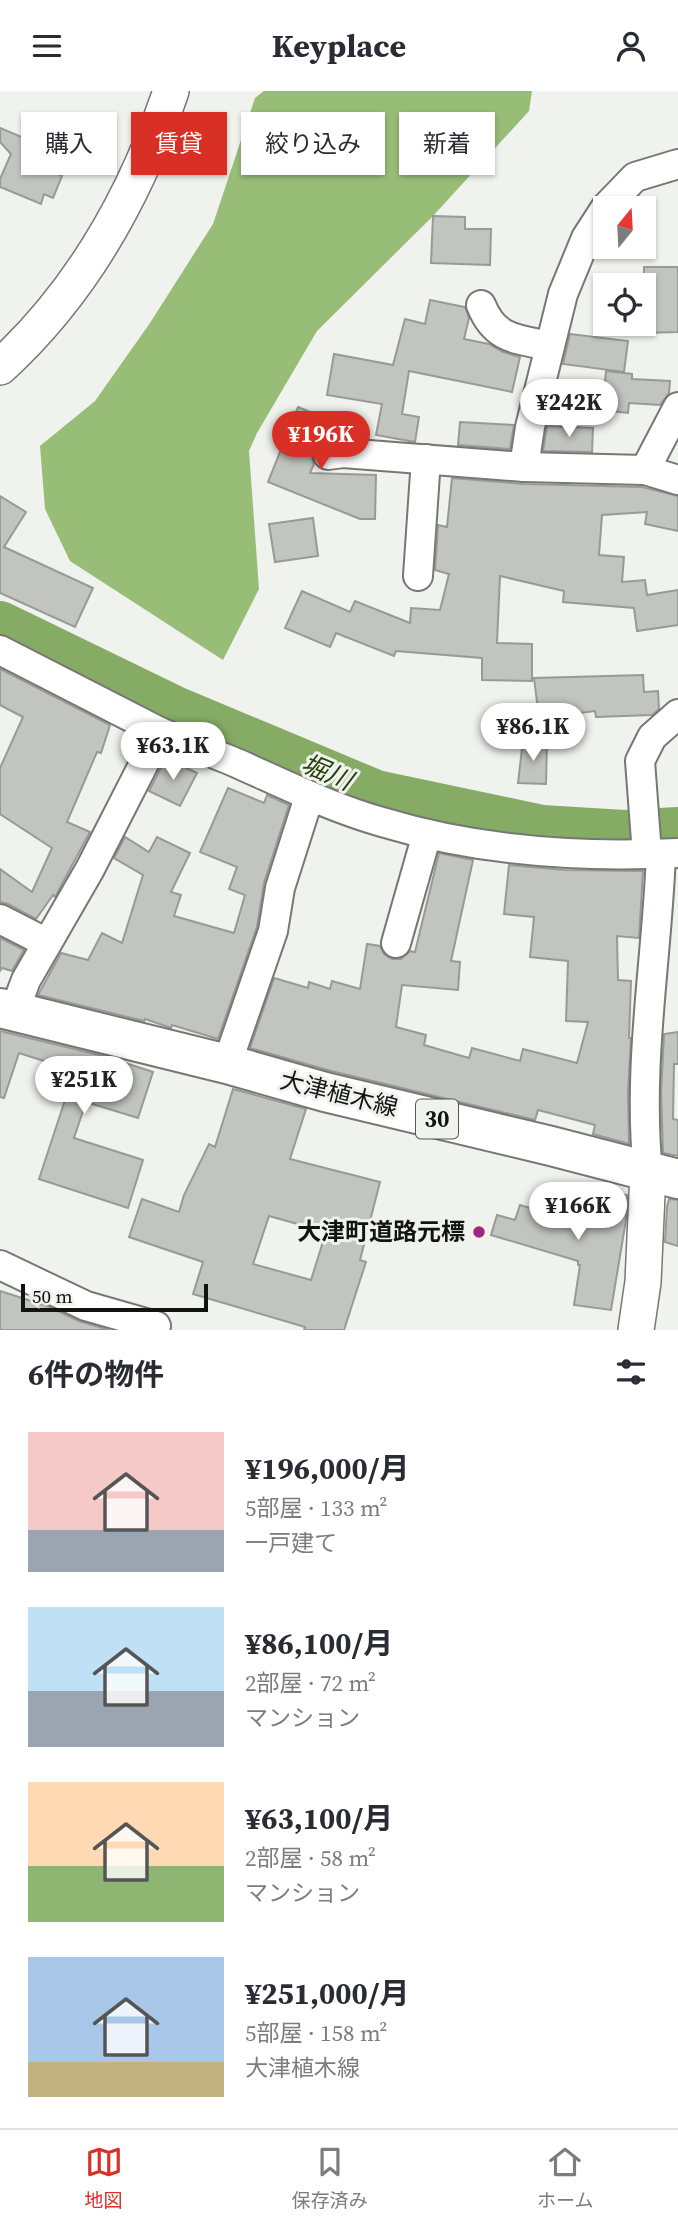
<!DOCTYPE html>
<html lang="ja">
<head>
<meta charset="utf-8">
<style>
  body { margin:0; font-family:"Source Serif 4","Noto Sans JP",serif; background:#f2f2f3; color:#2b2b33; height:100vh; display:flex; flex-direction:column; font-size:26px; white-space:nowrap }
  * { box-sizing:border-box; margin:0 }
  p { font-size:23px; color:#7c7c81 }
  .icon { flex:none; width:38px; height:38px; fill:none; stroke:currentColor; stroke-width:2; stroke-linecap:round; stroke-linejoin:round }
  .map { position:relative; height:1239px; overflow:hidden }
  .sheet { display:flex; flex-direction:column; background:#fff; flex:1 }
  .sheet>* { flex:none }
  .guide { position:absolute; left:21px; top:21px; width:637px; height:63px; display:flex; gap:14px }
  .needle { width:46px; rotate:18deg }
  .fabs { position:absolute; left:593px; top:105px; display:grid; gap:14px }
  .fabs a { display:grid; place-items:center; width:63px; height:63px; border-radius:0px; background:#fff; box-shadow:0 2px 5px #0004; font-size:35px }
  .scale { position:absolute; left:21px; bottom:18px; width:187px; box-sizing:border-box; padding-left:7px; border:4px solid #131412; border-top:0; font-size:19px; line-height:24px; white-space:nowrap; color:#131412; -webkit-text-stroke:5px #eff2ed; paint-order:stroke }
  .price { position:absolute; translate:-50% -60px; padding:0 16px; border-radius:24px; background:#fff; color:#222; font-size:23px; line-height:46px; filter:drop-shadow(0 2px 4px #0008) }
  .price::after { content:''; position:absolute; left:50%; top:42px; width:21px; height:16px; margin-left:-10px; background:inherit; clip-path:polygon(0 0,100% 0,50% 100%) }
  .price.active { background:#d93025; color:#fff }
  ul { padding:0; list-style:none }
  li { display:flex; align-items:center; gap:21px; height:175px; padding:0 28px }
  li span { display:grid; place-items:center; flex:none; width:196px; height:140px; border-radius:0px; color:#555 }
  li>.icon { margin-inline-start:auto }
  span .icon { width:84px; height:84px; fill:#fffc; stroke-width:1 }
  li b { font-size:30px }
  h2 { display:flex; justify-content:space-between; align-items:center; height:84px; padding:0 28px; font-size:30px }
  .tag { padding:0 24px; border-radius:0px; background:#fff; box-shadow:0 2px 5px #0004; font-size:24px; line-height:63px }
  .tag.active { background:#d93025; color:#fff }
  header { display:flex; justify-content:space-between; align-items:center; height:91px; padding:0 28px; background:#fff; font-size:32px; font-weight:700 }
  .dock { display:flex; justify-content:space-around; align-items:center; height:98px; border-top:2px solid #e1e1e2; background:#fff; font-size:19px; color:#7c7c81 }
  .dock a { display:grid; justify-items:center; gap:4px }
  .dock .active { color:#d93025 }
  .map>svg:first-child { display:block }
</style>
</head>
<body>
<header><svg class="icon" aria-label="menu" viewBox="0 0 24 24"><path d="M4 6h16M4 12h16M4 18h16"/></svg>Keyplace<svg class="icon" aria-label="person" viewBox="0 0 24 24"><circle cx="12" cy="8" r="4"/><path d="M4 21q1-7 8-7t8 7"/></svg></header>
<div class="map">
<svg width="678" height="1239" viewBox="0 0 678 1239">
  <rect width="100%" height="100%" fill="#eff2ed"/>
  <polygon fill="#97bd77" points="264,0 532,0 529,20 433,125 317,240 257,342 249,360 259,498 223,569 70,470 45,418 40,355 95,310 150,232 213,133 255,7"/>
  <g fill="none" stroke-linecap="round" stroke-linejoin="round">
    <polyline stroke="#85ab65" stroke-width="46" points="0,533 175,618 376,702 542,737 624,742 678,739"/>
  </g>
  <g fill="#c1c4bf" stroke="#979a95" stroke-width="2" fill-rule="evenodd">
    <polygon points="0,37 50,58 46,69 54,72 50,80 62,85 53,107 44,103 41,113 0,96 0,88 11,63 0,51"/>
    <polygon points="433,125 465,126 465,138 491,138 490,174 431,172"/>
    <polygon points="644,176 678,176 678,241 644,242"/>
    <polygon points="430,209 465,216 469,227 464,248 489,253 503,261 520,266 512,301 409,280 402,323 419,326 415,351 376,344 382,313 327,304 334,263 393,274 405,228 425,233"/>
    <polygon points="570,243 628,250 624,281 563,273"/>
    <polygon points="606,280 632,283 632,288 670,290 669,302 660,314 629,312 628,322 602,319"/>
    <polygon points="298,316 332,330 324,348 317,351 312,358 312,366 314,373 310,382 376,384 375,428 360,428 268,391"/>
    <polygon points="460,331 514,334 510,358 458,354"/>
    <polygon points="547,335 593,337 592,361 543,360"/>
    <polygon points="452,387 524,393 642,396 678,405 678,440 645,433 647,421 602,424 599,464 624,466 622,491 645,489 647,504 678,499 678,534 637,540 634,517 563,511 564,500 500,485 497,552 532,553 532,590 482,589 482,567 396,560 394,565 336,542 330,556 285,537 302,500 350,521 355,510 410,532 411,517 440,519 449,483 435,479 438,434 447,436"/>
    <polygon points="0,405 26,421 4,456 93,497 75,536 0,502"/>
    <polygon points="313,427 318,465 275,471 269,433"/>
    <polygon points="0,578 110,634 101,662 97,661 67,731 90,741 55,806 53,804 36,828 8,813 0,811 0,778 32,801 52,757 0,723 0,677 23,626 0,614"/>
    <polygon points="643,584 644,601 658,600 659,618 652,624 596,626 595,620 539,627 534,587"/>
    <polygon points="523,649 547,650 546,693 518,692"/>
    <polygon points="166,667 197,682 180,715 149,700"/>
    <polygon points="228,697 264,712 267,704 289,714 264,792 257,836 218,948 172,934 171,937 145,928 144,930 38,904 61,862 88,869 102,842 122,852 143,784 114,767 125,746 149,761 157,746 190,762 171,801 181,804 174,825 234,842 245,804 229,798 237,776 200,761"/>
    <polygon points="439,762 473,769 451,870 460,871 458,899 402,894 396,936 426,944 424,954 469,967 472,957 520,970 523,958 577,972 588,931 566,930 568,870 530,866 534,826 504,823 509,774 565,779 643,780 639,847 617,845 618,889 631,890 629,947 631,947 628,1001 629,1053 593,1043 595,1034 538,1019 535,1029 331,980 250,957 274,887 308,897 309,891 330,898 332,890 360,898 367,853 380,855 384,863 392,868 401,868 410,860 415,861"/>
    <polygon points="0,847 24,859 12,880 2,877 0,880"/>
    <polygon points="0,940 107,966 153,981 138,1027 86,1011 74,1047 143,1069 128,1117 39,1088 66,1006 57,1004 66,977 19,962 4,1007 0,1006"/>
    <polygon points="678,941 678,973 674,973 673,1028 678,1029 678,1065 663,1062 661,1001 664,943"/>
    <path d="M233,998L306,1018L290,1068L380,1091L360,1169L366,1171L344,1239H304L305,1236L193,1203L203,1171L129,1146L142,1108L179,1121L184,1104L209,1053L215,1056ZM269,1125L326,1141L311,1189L253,1173Z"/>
    <polygon points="589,1098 627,1104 626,1129 611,1219 574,1214 580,1174 578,1174 578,1170 491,1144 497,1124 515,1129 520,1114 584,1133"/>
    <polygon points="669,1108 678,1109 678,1155 665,1151 667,1116"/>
    <polygon points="0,1200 47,1215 79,1230 109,1239 0,1239"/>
  </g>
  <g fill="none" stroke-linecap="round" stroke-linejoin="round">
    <g stroke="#757873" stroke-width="32">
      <g id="minor">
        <path d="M481,214C495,249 517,248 550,255"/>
        <polyline points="328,364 343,362 524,376 645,379 678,389"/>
        <polyline points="524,376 530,336 563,203 586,147 606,116 635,86 678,73"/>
        <polyline points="645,379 678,316"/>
        <polyline points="418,485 426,368"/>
        <polyline points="0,559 160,641"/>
        <polyline points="647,763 640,670 652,646 678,623"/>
        <polyline points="0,828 47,852"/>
        <polyline points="396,852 427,743"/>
        <path d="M14,921L26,889L90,778L160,641C186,652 213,662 239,673C286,694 332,717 382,731C478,760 578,767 678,762"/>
        <polyline points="227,973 273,840 280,797 309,706"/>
        <path d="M648,1081C637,974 657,869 661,763"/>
        <polyline points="0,1174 86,1215 156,1235"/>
      </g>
    </g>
    <g stroke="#757873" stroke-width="38">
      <g id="tertiary">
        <path d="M0,276C82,201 136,104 171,0"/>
        <polyline points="636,1239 643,1191 648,1081"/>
      </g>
    </g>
    <g stroke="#757873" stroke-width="42">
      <polyline id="primary" points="0,917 227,973 325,1001 551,1055 678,1088"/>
    </g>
    <use href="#minor" stroke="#fff" stroke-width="28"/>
    <use href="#tertiary" stroke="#fff" stroke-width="35"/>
    <use href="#primary" stroke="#fff" stroke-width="38"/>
  </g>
  <circle fill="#9f257d" stroke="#eff2ed" stroke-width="2.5" cx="479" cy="1141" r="7"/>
  <g text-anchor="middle" stroke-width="6" stroke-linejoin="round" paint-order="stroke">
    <rect fill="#eff2ed" stroke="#555754" stroke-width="2" x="416" y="1008.5" width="42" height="39" rx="5"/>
    <g font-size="23" font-weight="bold" fill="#131412">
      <text x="437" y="1036">30</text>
    </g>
    <g font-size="24" fill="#131412" stroke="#eff2ed">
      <text transform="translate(339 1003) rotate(14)" y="8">大津植木線</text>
    </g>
    <g font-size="24" font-weight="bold" fill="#131412" stroke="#eff2ed" text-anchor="end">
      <text x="465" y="1149">大津町道路元標</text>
    </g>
    <g font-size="26" font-style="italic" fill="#28400e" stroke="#eff2ed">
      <text transform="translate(327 681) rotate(23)" y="9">堀川</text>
    </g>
  </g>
</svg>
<div class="fabs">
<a><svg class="needle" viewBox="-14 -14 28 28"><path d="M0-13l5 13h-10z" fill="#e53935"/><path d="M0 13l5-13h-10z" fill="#7c7c81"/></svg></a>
<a><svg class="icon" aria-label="locate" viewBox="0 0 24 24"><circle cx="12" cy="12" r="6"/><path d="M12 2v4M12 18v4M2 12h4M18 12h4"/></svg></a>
</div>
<div class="scale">50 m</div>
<b class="price" style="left:569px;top:348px">¥242K</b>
<b class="price active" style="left:321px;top:380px">¥196K</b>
<b class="price" style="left:533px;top:672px">¥86.1K</b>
<b class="price" style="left:173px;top:691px">¥63.1K</b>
<b class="price" style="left:84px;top:1025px">¥251K</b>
<b class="price" style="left:578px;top:1151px">¥166K</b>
<div class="guide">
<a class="tag">購入</a>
<a class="tag active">賃貸</a>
<a class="tag">絞り込み</a>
<a class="tag">新着</a>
</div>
</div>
<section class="sheet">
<h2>6件の物件<svg class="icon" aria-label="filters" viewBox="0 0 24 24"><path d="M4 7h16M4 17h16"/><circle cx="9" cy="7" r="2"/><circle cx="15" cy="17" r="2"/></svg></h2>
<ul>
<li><span style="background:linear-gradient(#f6c9c9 70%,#9aa5b1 0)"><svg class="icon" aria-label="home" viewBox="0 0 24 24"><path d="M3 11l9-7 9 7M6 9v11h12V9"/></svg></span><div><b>¥196,000/月</b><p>5部屋 · 133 m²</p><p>一戸建て</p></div></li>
<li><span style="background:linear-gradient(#bfe0f5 60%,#9aa5b1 0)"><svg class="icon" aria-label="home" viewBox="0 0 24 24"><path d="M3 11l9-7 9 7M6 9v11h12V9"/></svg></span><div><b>¥86,100/月</b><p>2部屋 · 72 m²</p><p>マンション</p></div></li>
<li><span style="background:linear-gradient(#ffd9b3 60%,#8fb573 0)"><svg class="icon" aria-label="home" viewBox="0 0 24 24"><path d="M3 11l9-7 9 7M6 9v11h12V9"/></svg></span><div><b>¥63,100/月</b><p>2部屋 · 58 m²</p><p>マンション</p></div></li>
<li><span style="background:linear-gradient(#a9c7e8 75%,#c2b280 0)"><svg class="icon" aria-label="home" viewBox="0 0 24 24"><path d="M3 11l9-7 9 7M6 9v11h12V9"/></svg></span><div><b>¥251,000/月</b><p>5部屋 · 158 m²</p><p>大津植木線</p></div></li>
</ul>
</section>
<nav class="dock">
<a class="active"><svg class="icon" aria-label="map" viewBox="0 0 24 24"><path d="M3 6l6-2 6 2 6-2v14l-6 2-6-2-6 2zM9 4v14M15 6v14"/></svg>地図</a>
<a><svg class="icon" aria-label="saved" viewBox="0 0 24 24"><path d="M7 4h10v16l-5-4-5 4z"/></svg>保存済み</a>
<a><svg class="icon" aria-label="home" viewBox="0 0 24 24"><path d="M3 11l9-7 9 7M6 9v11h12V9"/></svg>ホーム</a>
</nav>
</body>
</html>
